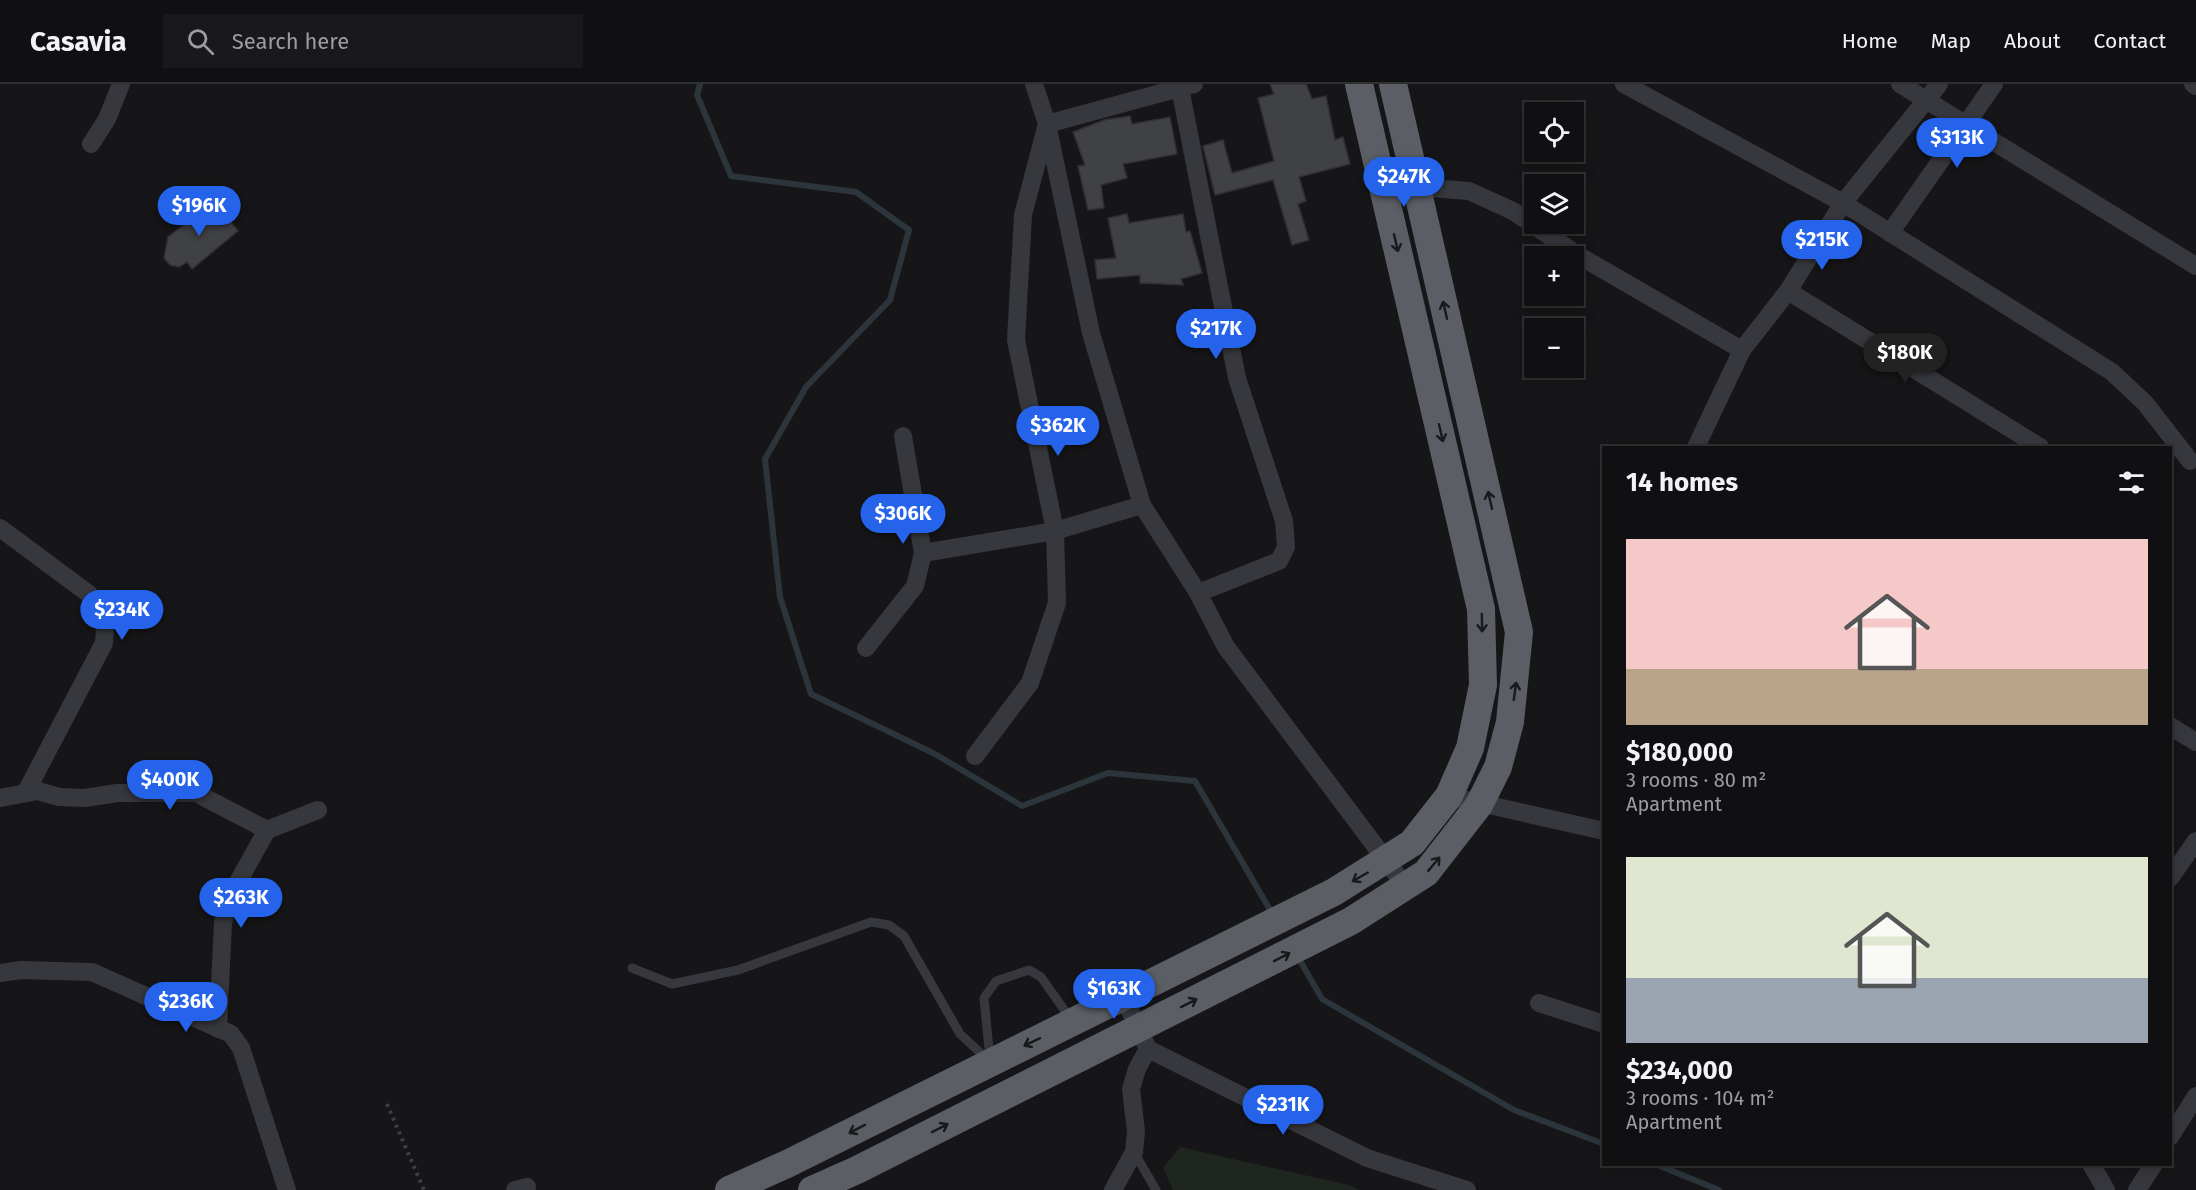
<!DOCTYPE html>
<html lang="en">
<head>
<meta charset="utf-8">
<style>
  body { margin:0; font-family:"Fira Sans",sans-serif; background:#19191b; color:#f1f3f6; height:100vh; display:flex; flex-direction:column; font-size:22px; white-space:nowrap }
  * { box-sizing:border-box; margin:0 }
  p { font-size:20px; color:#9c9d9f }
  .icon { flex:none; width:33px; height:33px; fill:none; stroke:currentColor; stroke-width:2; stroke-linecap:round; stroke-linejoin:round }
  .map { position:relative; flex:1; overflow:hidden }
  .drawer { position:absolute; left:1602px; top:362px; width:570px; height:720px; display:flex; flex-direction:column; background:#101012; border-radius:0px; box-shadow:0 3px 15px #0003,0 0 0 2px #303032 }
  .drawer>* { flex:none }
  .fabs { position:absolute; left:1524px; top:18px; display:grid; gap:12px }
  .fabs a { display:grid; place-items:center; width:60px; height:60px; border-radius:0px; background:#101012; box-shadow:0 3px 15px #0003,0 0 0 2px #303032; font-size:30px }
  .price { position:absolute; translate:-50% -51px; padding:0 14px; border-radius:21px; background:#2563eb; color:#fff; font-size:20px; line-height:39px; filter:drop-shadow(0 2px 3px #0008) }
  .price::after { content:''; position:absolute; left:50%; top:36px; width:18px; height:14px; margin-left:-9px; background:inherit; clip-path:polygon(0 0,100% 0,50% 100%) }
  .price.on { background:#222; color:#fff }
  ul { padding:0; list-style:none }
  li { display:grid; align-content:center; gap:12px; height:318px; padding:0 24px }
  li span { display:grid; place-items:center; height:186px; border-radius:0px; color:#555 }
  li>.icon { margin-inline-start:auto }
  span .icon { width:108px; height:108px; fill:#fffc; stroke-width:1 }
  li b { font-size:26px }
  h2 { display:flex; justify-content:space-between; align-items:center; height:72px; padding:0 24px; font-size:26px }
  header { display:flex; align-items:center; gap:36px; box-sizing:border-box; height:84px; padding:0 30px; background:#101012; border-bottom:2px solid #303032 }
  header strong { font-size:28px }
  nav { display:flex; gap:33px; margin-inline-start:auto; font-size:21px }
  .search { width:420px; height:54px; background:#19191b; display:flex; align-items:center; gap:15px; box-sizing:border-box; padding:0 21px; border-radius:0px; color:#9c9d9f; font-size:22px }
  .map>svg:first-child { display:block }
</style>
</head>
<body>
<header>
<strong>Casavia</strong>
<div class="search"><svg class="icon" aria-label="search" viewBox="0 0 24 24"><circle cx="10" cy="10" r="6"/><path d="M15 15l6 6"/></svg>Search here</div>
<nav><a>Home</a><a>Map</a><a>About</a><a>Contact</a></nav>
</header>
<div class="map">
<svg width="2196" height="1106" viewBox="0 0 2196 1106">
  <rect width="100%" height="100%" fill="#161618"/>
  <polygon fill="#1e261f" points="1180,1063 1349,1101 1359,1106 1173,1106 1163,1084"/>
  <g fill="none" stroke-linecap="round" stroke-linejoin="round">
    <g stroke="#2c353c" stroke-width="6">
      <polyline points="700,0 697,11 731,92 856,108 909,146 890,216 806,303 765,375 780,513 811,610 935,670 1022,722 1108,689 1195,697 1273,831"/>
      <polyline points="1298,873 1322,915 1514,1026 1604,1060"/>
      <polyline points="1655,1080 1719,1106"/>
    </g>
  </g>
  <g fill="#404145" stroke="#303034" stroke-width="1.5">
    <polygon points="1270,0 1306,0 1312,15 1326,12 1335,56 1343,53 1350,80 1299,93 1306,117 1298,120 1309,156 1292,161 1273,96 1215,111 1203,62 1223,56 1232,89 1274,77 1258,14 1274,10"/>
    <polygon points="1130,32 1132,40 1170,33 1177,70 1123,80 1127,94 1101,101 1104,124 1088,126 1078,82 1085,81 1073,48 1104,36"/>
    <polygon points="214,117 238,147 192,185 187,178 179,183 170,181 164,174 168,153"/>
    <polygon points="1127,130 1129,139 1183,130 1186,148 1190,147 1202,189 1181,195 1183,201 1140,199 1140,191 1097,195 1095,176 1116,174 1108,134"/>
  </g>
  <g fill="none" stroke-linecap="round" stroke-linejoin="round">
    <polyline stroke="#3d3f44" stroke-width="4" stroke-dasharray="3 4.5" stroke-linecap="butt" points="387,1020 424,1106"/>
    <g stroke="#37383d" stroke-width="9">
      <polyline points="632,884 672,900 738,886 871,838 889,841 904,852 960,950 987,975"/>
      <polyline points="990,975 984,914 996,897 1029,886 1041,893 1070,934"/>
      <polyline points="1134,1068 1156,1106"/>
    </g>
    <g stroke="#37383d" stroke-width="18">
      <polyline points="1034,0 1047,40 1091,249 1142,421 1198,509 1226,563 1406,803"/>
      <polyline points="1624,0 1843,119 2112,288 2145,319 2190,377"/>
      <polyline points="1900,0 2196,182"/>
      <polyline points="2193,0 2196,2"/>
      <polyline points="1180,4 1237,294 1284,437 1286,463 1279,477 1198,509"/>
      <polyline points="91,60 107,35 121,0"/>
      <polyline points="1384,109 1417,103 1469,107 1513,127 1576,170 1742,266"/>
      <polyline points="1890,149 1994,0"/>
      <polyline points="1788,207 2040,363"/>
      <polyline points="1696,363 1742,266 1788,207 1843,119 1939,0"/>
      <polyline points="0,444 89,510 101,530 105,544 104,559 26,708"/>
      <polyline points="923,469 1055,447 1142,421"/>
      <polyline points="866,564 915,502 923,469 903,352"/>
      <polyline points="2170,642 2196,658"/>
      <polyline points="975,672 1030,599 1057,519 1055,447 1016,256 1023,131 1047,40 1194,0"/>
      <polyline points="1449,712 1604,747"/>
      <polyline points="0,714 38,707 59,713 85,714 117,709 196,709 267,746 318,726"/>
      <polyline points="2170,794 2196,757"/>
      <polyline points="0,889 21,886 92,888 231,950 241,964 287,1106"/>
      <polyline points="1124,914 1148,965 1367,1074 1467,1106"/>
      <polyline points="1539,919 1604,940"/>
      <polyline points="218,945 223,838 238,798 267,746"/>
      <polyline points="2170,1053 2196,1012"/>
      <polyline points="2091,1080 2106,1106"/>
      <polyline points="515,1106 527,1103"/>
      <polyline points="1113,1106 1134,1068 1136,1047 1131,1005 1137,985 1148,965"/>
      <polyline points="2137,1106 2154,1080"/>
    </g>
    <g stroke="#5b5e65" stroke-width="28">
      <polyline points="729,1106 787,1080 1334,808 1412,759 1449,712 1470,664 1483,601 1481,525 1359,0"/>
      <polyline points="812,1106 857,1086 1351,837 1426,789 1479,721 1498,683 1510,638 1519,548 1393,0"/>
    </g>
  </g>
  <defs><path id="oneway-shaft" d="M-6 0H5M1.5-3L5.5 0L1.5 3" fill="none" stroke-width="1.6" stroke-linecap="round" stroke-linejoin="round" transform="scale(1.5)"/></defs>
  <g stroke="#18191b">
    <use href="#oneway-shaft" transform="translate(1396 159) rotate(77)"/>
    <use href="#oneway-shaft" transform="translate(1445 226) rotate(-103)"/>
    <use href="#oneway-shaft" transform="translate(1441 349) rotate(77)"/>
    <use href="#oneway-shaft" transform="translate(1490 416) rotate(-103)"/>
    <use href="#oneway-shaft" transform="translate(1482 539) rotate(89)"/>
    <use href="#oneway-shaft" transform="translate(1515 607) rotate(-82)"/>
    <use href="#oneway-shaft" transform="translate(1434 780) rotate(-50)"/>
    <use href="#oneway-shaft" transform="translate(1360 793) rotate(150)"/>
    <use href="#oneway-shaft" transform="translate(1282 873) rotate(-27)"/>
    <use href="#oneway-shaft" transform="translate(1189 919) rotate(-27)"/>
    <use href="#oneway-shaft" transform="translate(1032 958) rotate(155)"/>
    <use href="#oneway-shaft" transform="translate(940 1044) rotate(-27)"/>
    <use href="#oneway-shaft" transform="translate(857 1045) rotate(153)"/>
  </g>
</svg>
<div class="fabs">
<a><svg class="icon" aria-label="locate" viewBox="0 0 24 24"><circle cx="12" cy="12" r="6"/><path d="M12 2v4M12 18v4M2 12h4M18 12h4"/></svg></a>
<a><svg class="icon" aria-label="layers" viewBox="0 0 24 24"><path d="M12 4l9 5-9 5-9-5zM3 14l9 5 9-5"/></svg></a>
<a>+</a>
<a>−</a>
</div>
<b class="price" style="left:1957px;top:85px">$313K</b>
<b class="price" style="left:1404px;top:124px">$247K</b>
<b class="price" style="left:199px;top:153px">$196K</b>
<b class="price" style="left:1822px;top:187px">$215K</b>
<b class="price" style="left:1216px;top:276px">$217K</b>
<b class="price on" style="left:1905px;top:300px">$180K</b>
<b class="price" style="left:1058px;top:373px">$362K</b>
<b class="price" style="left:903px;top:461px">$306K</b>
<b class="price" style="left:122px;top:557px">$234K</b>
<b class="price" style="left:170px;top:727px">$400K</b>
<b class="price" style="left:241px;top:845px">$263K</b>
<b class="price" style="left:1114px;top:936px">$163K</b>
<b class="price" style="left:186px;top:949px">$236K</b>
<b class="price" style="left:1283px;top:1052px">$231K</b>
<section class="drawer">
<h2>14 homes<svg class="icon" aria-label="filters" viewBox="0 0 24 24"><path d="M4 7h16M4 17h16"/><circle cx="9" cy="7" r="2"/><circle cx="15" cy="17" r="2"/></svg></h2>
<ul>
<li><span style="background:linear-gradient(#f6c9c9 70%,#b9a48a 0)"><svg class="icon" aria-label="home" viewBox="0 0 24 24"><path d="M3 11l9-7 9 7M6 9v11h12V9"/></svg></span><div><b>$180,000</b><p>3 rooms · 80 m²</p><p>Apartment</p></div></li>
<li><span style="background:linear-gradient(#dfe7d0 65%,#9aa5b1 0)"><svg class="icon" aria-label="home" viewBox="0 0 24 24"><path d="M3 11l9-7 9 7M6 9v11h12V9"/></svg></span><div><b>$234,000</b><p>3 rooms · 104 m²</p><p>Apartment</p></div></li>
</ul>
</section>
</div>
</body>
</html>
